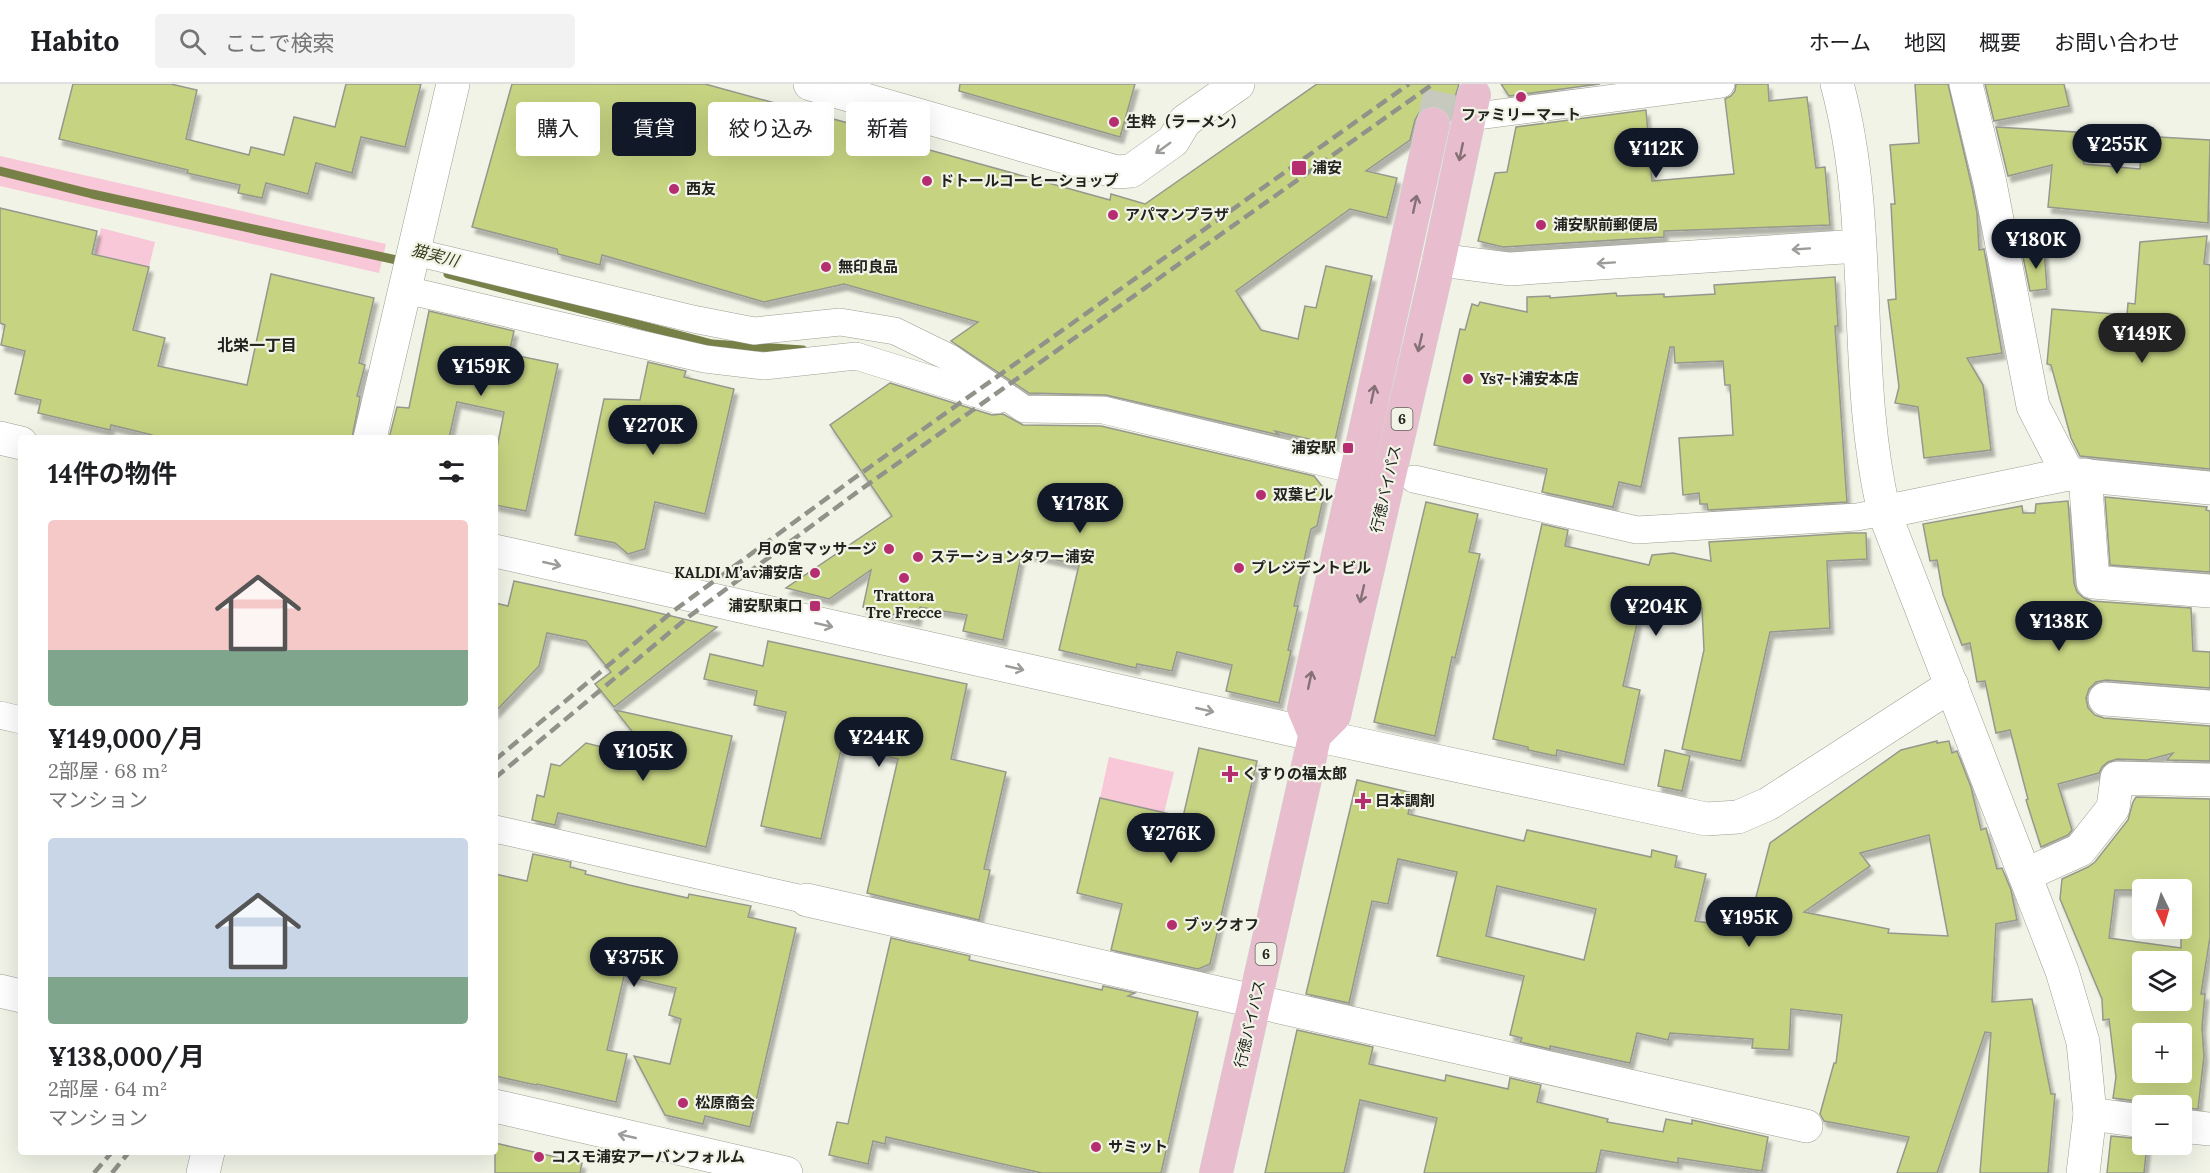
<!DOCTYPE html>
<html lang="ja">
<head>
<meta charset="utf-8">
<style>
  body { margin:0; font-family:Lora,"Noto Sans JP",serif; background:#f2f2f2; color:#202124; height:100vh; display:flex; flex-direction:column; font-size:22px; white-space:nowrap }
  * { box-sizing:border-box; margin:0 }
  p { font-size:20px; color:#757577 }
  .icon { flex:none; width:33px; height:33px; fill:none; stroke:currentColor; stroke-width:2; stroke-linecap:round; stroke-linejoin:round }
  .map { position:relative; flex:1; overflow:hidden }
  .details { position:absolute; left:18px; top:351px; width:480px; height:720px; display:flex; flex-direction:column; background:#fff; border-radius:6px; box-shadow:0 6px 24px #0002 }
  .details>* { flex:none }
  .guide { position:absolute; left:516px; top:18px; width:570px; height:54px; display:flex; gap:12px }
  .needle { width:39px; rotate:175deg }
  .fabs { position:absolute; left:2132px; top:795px; display:grid; gap:12px }
  .fabs a { display:grid; place-items:center; width:60px; height:60px; border-radius:6px; background:#fff; box-shadow:0 6px 24px #0002; font-size:30px }
  .price { position:absolute; translate:-50% -51px; padding:0 14px; border-radius:21px; background:#111827; color:#fff; font-size:20px; line-height:39px; filter:drop-shadow(0 2px 3px #0008) }
  .price::after { content:''; position:absolute; left:50%; top:36px; width:18px; height:14px; margin-left:-9px; background:inherit; clip-path:polygon(0 0,100% 0,50% 100%) }
  .price.active { background:#222; color:#fff }
  ul { padding:0; list-style:none }
  li { display:grid; align-content:center; gap:12px; height:318px; padding:0 30px }
  li span { display:grid; place-items:center; height:186px; border-radius:6px; color:#555 }
  li>.icon { margin-inline-start:auto }
  span .icon { width:108px; height:108px; fill:#fffc; stroke-width:1 }
  li b { font-size:26px }
  h2 { display:flex; justify-content:space-between; align-items:center; height:72px; padding:0 30px; font-size:26px }
  .tag { padding:0 21px; border-radius:6px; background:#fff; box-shadow:0 6px 24px #0002; font-size:21px; line-height:54px }
  .tag.active { background:#111827; color:#fff }
  header { display:flex; align-items:center; gap:36px; box-sizing:border-box; height:84px; padding:0 30px; background:#fff; border-bottom:2px solid #e0e0e0 }
  header strong { font-size:28px }
  nav { display:flex; gap:33px; margin-inline-start:auto; font-size:21px }
  .search { width:420px; height:54px; background:#f2f2f2; display:flex; align-items:center; gap:15px; box-sizing:border-box; padding:0 21px; border-radius:6px; color:#757577; font-size:22px }
  .map>svg:first-child { display:block }
</style>
</head>
<body>
<header>
<strong>Habito</strong>
<div class="search"><svg class="icon" aria-label="search" viewBox="0 0 24 24"><circle cx="10" cy="10" r="6"/><path d="M15 15l6 6"/></svg>ここで検索</div>
<nav><a>ホーム</a><a>地図</a><a>概要</a><a>お問い合わせ</a></nav>
</header>
<div class="map">
<svg width="2210" height="1089" viewBox="0 0 2210 1089">
  <defs>
    <filter id="shadow"><feDropShadow dx="3.5" dy="6" stdDeviation="1.5" flood-color="#0004"/></filter>
  </defs>
  <rect width="100%" height="100%" fill="#f0f3e6"/>
  <g fill="#f8c7d8">
    <polygon points="0,72 386,160 379,189 0,102"/>
    <polygon points="101,144 155,158 149,183 95,170"/>
    <polygon points="1109,673 1174,688 1164,729 1100,714"/>
  </g>
  <g fill="none" stroke-linecap="round" stroke-linejoin="round">
    <g stroke="#778046" stroke-width="9">
      <polyline points="0,87 92,110 406,178"/>
      <polyline points="448,190 712,260 803,266"/>
    </g>
  </g>
  <g fill="#c6d482" stroke="#95988c" stroke-width="1.5" fill-rule="evenodd" filter="url(#shadow)">
    <polygon points="73,0 171,0 197,6 186,55 249,71 251,63 284,71 294,33 335,43 346,0 421,0 405,63 361,53 352,89 316,79 308,110 266,99 262,114 238,109 240,101 187,89 188,86 59,55"/>
    <polygon points="512,0 705,0 866,44 868,49 1110,116 1111,110 1145,120 1317,0 1459,0 1451,27 1448,30 1436,22 1428,22 1420,27 1415,36 1410,56 1366,87 1397,94 1387,134 1350,125 1236,207 1261,246 1298,255 1305,222 1316,224 1326,182 1372,192 1334,361 1275,347 1279,351 1106,311 1029,309 951,257 978,238 844,200 764,218 602,171 600,181 558,170 557,165 472,143"/>
    <polygon points="960,0 1135,0 1120,53 959,7"/>
    <polygon points="1501,0 1600,0 1509,12"/>
    <polygon points="1736,0 1768,0 1769,17 1807,13 1816,84 1825,83 1830,141 1664,147 1664,153 1503,163 1478,157 1495,89 1507,88 1516,43 1646,26 1652,97 1734,90 1725,15 1731,12 1735,7"/>
    <polygon points="1915,0 1948,0 1972,103 1977,129 1979,166 1984,165 2002,269 1967,274 1983,301 1991,366 1924,374 1918,323 1895,319 1899,303 1888,216 1896,215 1891,120 1895,120 1890,61 1919,59"/>
    <polygon points="1985,0 2064,0 2069,22 1994,37"/>
    <polygon points="1996,43 2076,48 2084,80 2140,85 2142,52 2210,56 2208,139 2048,123 2052,81 2008,92"/>
    <polygon points="0,124 97,147 92,170 149,183 133,246 165,254 158,282 247,301 271,190 374,214 359,279 365,281 357,312 360,313 352,354 155,354 152,351 111,341 110,346 38,329 41,316 15,310 25,267 1,261 5,241 0,239"/>
    <polygon points="2207,152 2204,180 2210,181 2210,385 2080,372 2071,354 2051,281 2047,280 2052,225 2127,231 2128,219 2135,220 2140,158"/>
    <polygon points="2044,166 2047,205 2030,207 2022,168"/>
    <polygon points="1835,193 1838,242 1835,242 1847,418 1708,426 1707,420 1700,420 1699,409 1683,411 1679,354 1733,351 1730,301 1725,301 1723,277 1675,279 1674,263 1670,263 1641,403 1619,398 1613,423 1542,408 1547,385 1434,361 1460,245 1465,246 1472,220 1478,222 1480,218 1527,228 1527,213 1550,212 1550,214 1616,209 1617,212 1664,210 1664,213 1715,210 1714,201"/>
    <polygon points="429,227 514,247 509,270 558,280 526,427 495,421 495,374 504,328 457,318 449,354 389,354 397,323 409,324"/>
    <polygon points="648,278 686,287 684,293 734,305 705,430 655,418 645,465 628,470 615,459 575,451 604,315 640,316"/>
    <polygon points="890,299 992,331 1003,330 1023,341 1101,342 1314,392 1325,406 1317,442 1311,445 1294,522 1298,522 1288,566 1291,567 1279,619 1226,607 1232,581 1177,568 1172,587 1137,580 1136,584 1059,566 1079,481 1022,468 1003,556 963,547 967,531 920,523 917,536 863,523 871,486 829,515 786,504 892,432 830,341"/>
    <polygon points="2105,413 2207,423 2206,426 2210,427 2210,488 2110,481"/>
    <polygon points="2068,417 2074,499 2077,508 2084,514 2092,517 2191,524 2193,567 2210,568 2210,604 2106,596 2096,598 2089,605 2086,614 2088,624 2095,631 2104,634 2210,642 2210,677 2167,676 2173,669 2147,676 2117,675 2108,678 2102,683 2099,689 2058,700 2072,746 2068,751 2041,763 2026,716 2028,715 2010,646 1996,649 1985,597 1977,598 1970,559 1962,561 1943,511 1937,476 1930,477 1923,440 2022,422 2023,429 2035,429 2036,420"/>
    <polygon points="1426,418 1478,430 1469,468 1480,470 1455,574 1452,573 1435,652 1374,638"/>
    <polygon points="1542,440 1568,446 1565,462 1649,481 1652,471 1673,469 1711,477 1709,458 1850,449 1866,449 1867,475 1827,477 1830,544 1770,548 1741,677 1682,665 1704,566 1702,524 1654,513 1648,537 1638,535 1623,602 1640,606 1624,681 1557,666 1556,672 1528,666 1528,663 1493,655"/>
    <polygon points="514,497 630,522 717,543 614,623 595,600 611,588 586,557 547,549 539,582 495,628 495,519 508,522"/>
    <polygon points="768,557 967,600 951,675 1006,688 984,785 990,786 979,836 867,809 898,675 842,661 821,755 761,742 786,628 754,621 757,607 704,595 710,570 763,582"/>
    <polygon points="615,626 732,652 706,763 558,729 555,741 532,736 537,711 544,713 551,680 560,682 586,659 655,676"/>
    <path d="M1937,657V659L1949,657L1952,669L1957,667L1971,703L1981,746L1986,744L1997,785L2002,784L2011,806L2017,836L1996,840L1992,918L2032,915L2051,1010H2055L2048,1089H1980L1991,949L1985,948L1937,1089H1897L1909,1053L1824,1037L1820,1030L1834,979H1836L1842,931L1791,925L1789,966L1752,964L1753,955L1670,949L1668,956L1637,949L1630,979L1550,962V965L1520,958L1522,954L1510,951L1524,892L1437,872L1457,788L1398,775L1388,820L1372,817L1349,919L1306,910L1357,696L1413,709L1408,730L1524,757L1527,746L1651,773L1652,766L1677,772L1675,783L1706,790L1695,837L1748,844L1770,759L1901,666ZM1929,751L1948,852L1888,849L1889,845L1804,828L1870,782L1860,769ZM1497,802L1596,825L1584,876L1486,852Z"/>
    <polygon points="1199,664 1257,677 1210,880 1198,885 1111,866 1122,820 1077,809 1100,714 1183,733"/>
    <polygon points="1665,666 1690,672 1682,707 1658,702"/>
    <path d="M2136,713L2210,715V853L2201,910H2205L2202,943L2204,972L2198,1025L2181,1024V1022H2152L2145,1018L2113,1014L2116,993L2109,935L2103,936L2102,915L2060,815L2062,795L2088,783L2095,778L2128,736L2133,718ZM2115,806H2181V864L2109,854ZM2142,878H2181V916H2142ZM2142,950H2181V988H2142Z"/>
    <polygon points="533,770 571,778 570,783 586,787 585,790 629,801 688,814 689,810 751,822 748,833 796,844 750,1043 705,1032 703,1040 665,1031 634,972 670,980 681,935 669,931 676,904 624,892 607,966 627,970 616,1018 537,1000 536,1001 495,992 495,790 527,797"/>
    <polygon points="891,854 970,872 969,876 1102,906 1103,902 1135,909 1128,912 1198,928 1161,1089 1042,1089 886,1053 885,1060 873,1057 868,1080 829,1071 837,1038 848,1040"/>
    <polygon points="1297,946 1373,963 1369,980 1445,997 1446,991 1508,1005 1510,994 1541,1001 1537,1018 1608,1035 1607,1038 1663,1048 1666,1035 1692,1040 1692,1036 1768,1053 1762,1087 1678,1074 1678,1079 1601,1066 1596,1089 1424,1089 1437,1034 1360,1016 1344,1089 1265,1089"/>
    <polygon points="2111,1052 2142,1055 2142,1060 2147,1060 2144,1089 2107,1089"/>
    <polygon points="495,1059 582,1079 580,1089 495,1089"/>
  </g>
  <g fill="none" stroke-linecap="round" stroke-linejoin="round">
    <polyline stroke="#c7c9be" stroke-width="33" stroke-dasharray="33 16" stroke-linecap="butt" points="1433,40 1442,0"/>
    <g stroke="#9c9f93" stroke-width="28">
      <g id="pedestrian">
        <polyline points="1469,33 1721,0"/>
        <polyline points="415,168 693,235 754,247 840,238 895,247 950,274 1024,325 1103,326 1339,382"/>
        <polyline points="406,206 705,275 764,282 856,272 997,316"/>
        <polyline points="1414,395 1637,446 1857,433 1884,428"/>
        <polyline points="0,631 21,636"/>
        <polyline points="495,745 807,816"/>
      </g>
    </g>
    <g stroke="#9c9f93" stroke-width="34">
      <g id="minor">
        <polyline points="810,0 1117,88 1131,87 1173,57 1185,37 1238,0"/>
        <polyline points="1966,0 1990,99 2033,322 2068,390"/>
        <polyline points="1439,176 1510,185 1859,162"/>
        <polyline points="0,354 21,359"/>
        <polyline points="370,354 453,0"/>
        <polyline points="2085,391 2093,498 2210,507"/>
        <polyline points="1884,428 2068,390 2210,404"/>
        <polyline points="495,467 1315,651"/>
        <polyline points="2105,615 2210,623"/>
        <polyline points="2025,791 2080,766 2113,724 2117,694 2210,696"/>
        <polyline points="807,816 1806,1042"/>
        <polyline points="0,907 21,912"/>
        <polyline points="495,1022 786,1089"/>
        <polyline points="2090,1030 2142,1037"/>
        <polyline points="2181,1042 2210,1045"/>
        <polyline points="203,1089 208,1068"/>
      </g>
    </g>
    <g stroke="#9c9f93" stroke-width="34">
      <g id="tertiary">
        <path d="M1837,0C1875,139 1851,287 1884,428L2062,887L2083,958L2090,1030L2083,1089"/>
        <polyline points="1315,651 1706,735 1738,733 1768,720 1952,601"/>
      </g>
    </g>
    <g stroke="#d3d3d2" stroke-width="34">
      <g id="primary">
        <polyline points="1315,651 1304,625 1433,40"/>
        <polyline points="1216,1089 1315,651 1334,632 1439,176 1474,11"/>
      </g>
    </g>
    <use href="#pedestrian" stroke="#fff" stroke-width="27"/>
    <use href="#minor" stroke="#fff" stroke-width="33"/>
    <use href="#tertiary" stroke="#fff" stroke-width="33"/>
    <use href="#primary" stroke="#e8bece" stroke-width="33"/>
    <g stroke="#91938a" stroke-width="4.5" stroke-dasharray="12 6" stroke-linecap="butt">
      <polyline points="495,676 672,528 853,395 1409,0"/>
      <polyline points="495,694 687,534 860,406 1433,0"/>
      <polyline points="94,1089 112,1068"/>
      <polyline points="112,1089 129,1068"/>
    </g>
  </g>
  <defs><path id="oneway-shaft" d="M-6 0H5M1.5-3L5.5 0L1.5 3" fill="none" stroke-width="1.6" stroke-linecap="round" stroke-linejoin="round" transform="scale(1.5)"/></defs>
  <g stroke="#9c9c9a">
    <use href="#oneway-shaft" transform="translate(1163 64) rotate(144)"/>
    <use href="#oneway-shaft" transform="translate(1801 165) rotate(176)"/>
    <use href="#oneway-shaft" transform="translate(1606 179) rotate(176)"/>
    <use href="#oneway-shaft" transform="translate(552 480) rotate(13)"/>
    <use href="#oneway-shaft" transform="translate(824 541) rotate(13)"/>
    <use href="#oneway-shaft" transform="translate(1015 584) rotate(13)"/>
    <use href="#oneway-shaft" transform="translate(1205 626) rotate(13)"/>
    <use href="#oneway-shaft" transform="translate(627 1052) rotate(-167)"/>
  </g>
  <g stroke="#857076">
    <use href="#oneway-shaft" transform="translate(1461 68) rotate(102)"/>
    <use href="#oneway-shaft" transform="translate(1415 120) rotate(-78)"/>
    <use href="#oneway-shaft" transform="translate(1420 259) rotate(103)"/>
    <use href="#oneway-shaft" transform="translate(1373 310) rotate(-78)"/>
    <use href="#oneway-shaft" transform="translate(1362 510) rotate(103)"/>
    <use href="#oneway-shaft" transform="translate(1310 596) rotate(-78)"/>
  </g>
  <g fill="#b52e6f" stroke="#f0f3e6" stroke-width="2">
    <circle cx="1521" cy="13" r="6"/>
    <circle cx="1114" cy="38" r="6"/>
    <rect x="1291" y="76" width="16" height="16" rx="3"/>
    <circle cx="927" cy="97" r="6"/>
    <circle cx="674" cy="105" r="6"/>
    <circle cx="1113" cy="131" r="6"/>
    <circle cx="1541" cy="141" r="6"/>
    <circle cx="826" cy="183" r="6"/>
    <circle cx="1468" cy="295" r="6"/>
    <rect x="1342" y="358" width="12" height="12" rx="3"/>
    <circle cx="1261" cy="411" r="6"/>
    <circle cx="889" cy="465" r="6"/>
    <circle cx="918" cy="473" r="6"/>
    <circle cx="1239" cy="484" r="6"/>
    <circle cx="815" cy="489" r="6"/>
    <circle cx="904" cy="494" r="6"/>
    <rect x="809" y="516" width="12" height="12" rx="3"/>
    <path d="M1227 681h6v6h6v6h-6v6h-6v-6h-6v-6h6z"/>
    <path d="M1360 708h6v6h6v6h-6v6h-6v-6h-6v-6h6z"/>
    <circle cx="1172" cy="841" r="6"/>
    <circle cx="683" cy="1019" r="6"/>
    <circle cx="1096" cy="1063" r="6"/>
    <circle cx="539" cy="1073" r="6"/>
  </g>
  <g text-anchor="middle" stroke-width="4.5" stroke-linejoin="round" paint-order="stroke">
    <g fill="#f0f3e6" stroke="#60615a" stroke-width="1.5">
      <rect x="1391.5" y="324" width="21" height="22" rx="4.5"/>
      <rect x="1255.5" y="859" width="21" height="22" rx="4.5"/>
    </g>
    <g font-size="14" font-weight="bold" fill="#22231e">
      <text x="1402" y="340">6</text>
      <text x="1266" y="875">6</text>
    </g>
    <g font-size="15" font-weight="bold" fill="#22231e" stroke="#f0f3e6" text-anchor="start">
      <text x="1521" y="36" text-anchor="middle">ファミリーマート</text>
      <text x="1126" y="43">生粋（ラーメン）</text>
      <text x="1312" y="89">浦安</text>
      <text x="939" y="102">ドトールコーヒーショップ</text>
      <text x="686" y="110">西友</text>
      <text x="1125" y="136">アパマンプラザ</text>
      <text x="1553" y="146">浦安駅前郵便局</text>
      <text x="838" y="188">無印良品</text>
      <text x="1480" y="300">Ysﾏｰﾄ浦安本店</text>
      <text x="1336" y="369" text-anchor="end">浦安駅</text>
      <text x="1273" y="416">双葉ビル</text>
      <text x="877" y="470" text-anchor="end">月の宮マッサージ</text>
      <text x="930" y="478">ステーションタワー浦安</text>
      <text x="1251" y="489">プレジデントビル</text>
      <text x="803" y="494" text-anchor="end">KALDI M’av浦安店</text>
      <text x="904" y="517" text-anchor="middle">Trattora<tspan x="904" dy="17">Tre Frecce</tspan></text>
      <text x="803" y="527" text-anchor="end">浦安駅東口</text>
      <text x="1242" y="695">くすりの福太郎</text>
      <text x="1375" y="722">日本調剤</text>
      <text x="1184" y="846">ブックオフ</text>
      <text x="695" y="1024">松原商会</text>
      <text x="1108" y="1068">サミット</text>
      <text x="551" y="1078">コスモ浦安アーバンフォルム</text>
    </g>
    <g font-size="15" fill="#22231e" stroke="#f0f3e6">
      <text transform="translate(1386 405) rotate(-77)" y="5">行徳バイパス</text>
      <text transform="translate(1250 940) rotate(-77)" y="5">行徳バイパス</text>
    </g>
    <g font-size="16" font-style="italic" fill="#373c19" stroke="#f0f3e6">
      <text transform="translate(435 171) rotate(15)" y="6">猫実川</text>
    </g>
    <g font-size="16" font-weight="bold" fill="#22231e" stroke="#f0f3e6">
      <text x="257" y="267">北栄一丁目</text>
    </g>
  </g>
</svg>
<div class="fabs">
<a><svg class="needle" viewBox="-14 -14 28 28"><path d="M0-13l5 13h-10z" fill="#e53935"/><path d="M0 13l5-13h-10z" fill="#757577"/></svg></a>
<a><svg class="icon" aria-label="layers" viewBox="0 0 24 24"><path d="M12 4l9 5-9 5-9-5zM3 14l9 5 9-5"/></svg></a>
<a>+</a>
<a>−</a>
</div>
<b class="price" style="left:2117px;top:91px">¥255K</b>
<b class="price" style="left:1656px;top:95px">¥112K</b>
<b class="price" style="left:2036px;top:186px">¥180K</b>
<b class="price active" style="left:2142px;top:280px">¥149K</b>
<b class="price" style="left:481px;top:313px">¥159K</b>
<b class="price" style="left:653px;top:372px">¥270K</b>
<b class="price" style="left:1080px;top:450px">¥178K</b>
<b class="price" style="left:1656px;top:553px">¥204K</b>
<b class="price" style="left:2059px;top:568px">¥138K</b>
<b class="price" style="left:879px;top:684px">¥244K</b>
<b class="price" style="left:643px;top:698px">¥105K</b>
<b class="price" style="left:1171px;top:780px">¥276K</b>
<b class="price" style="left:1749px;top:864px">¥195K</b>
<b class="price" style="left:634px;top:904px">¥375K</b>
<div class="guide">
<a class="tag">購入</a>
<a class="tag active">賃貸</a>
<a class="tag">絞り込み</a>
<a class="tag">新着</a>
</div>
<section class="details">
<h2>14件の物件<svg class="icon" aria-label="filters" viewBox="0 0 24 24"><path d="M4 7h16M4 17h16"/><circle cx="9" cy="7" r="2"/><circle cx="15" cy="17" r="2"/></svg></h2>
<ul>
<li><span style="background:linear-gradient(#f6c9c9 70%,#7fa58c 0)"><svg class="icon" aria-label="home" viewBox="0 0 24 24"><path d="M3 11l9-7 9 7M6 9v11h12V9"/></svg></span><div><b>¥149,000/月</b><p>2部屋 · 68 m²</p><p>マンション</p></div></li>
<li><span style="background:linear-gradient(#c9d6e8 75%,#7fa58c 0)"><svg class="icon" aria-label="home" viewBox="0 0 24 24"><path d="M3 11l9-7 9 7M6 9v11h12V9"/></svg></span><div><b>¥138,000/月</b><p>2部屋 · 64 m²</p><p>マンション</p></div></li>
</ul>
</section>
</div>
</body>
</html>
